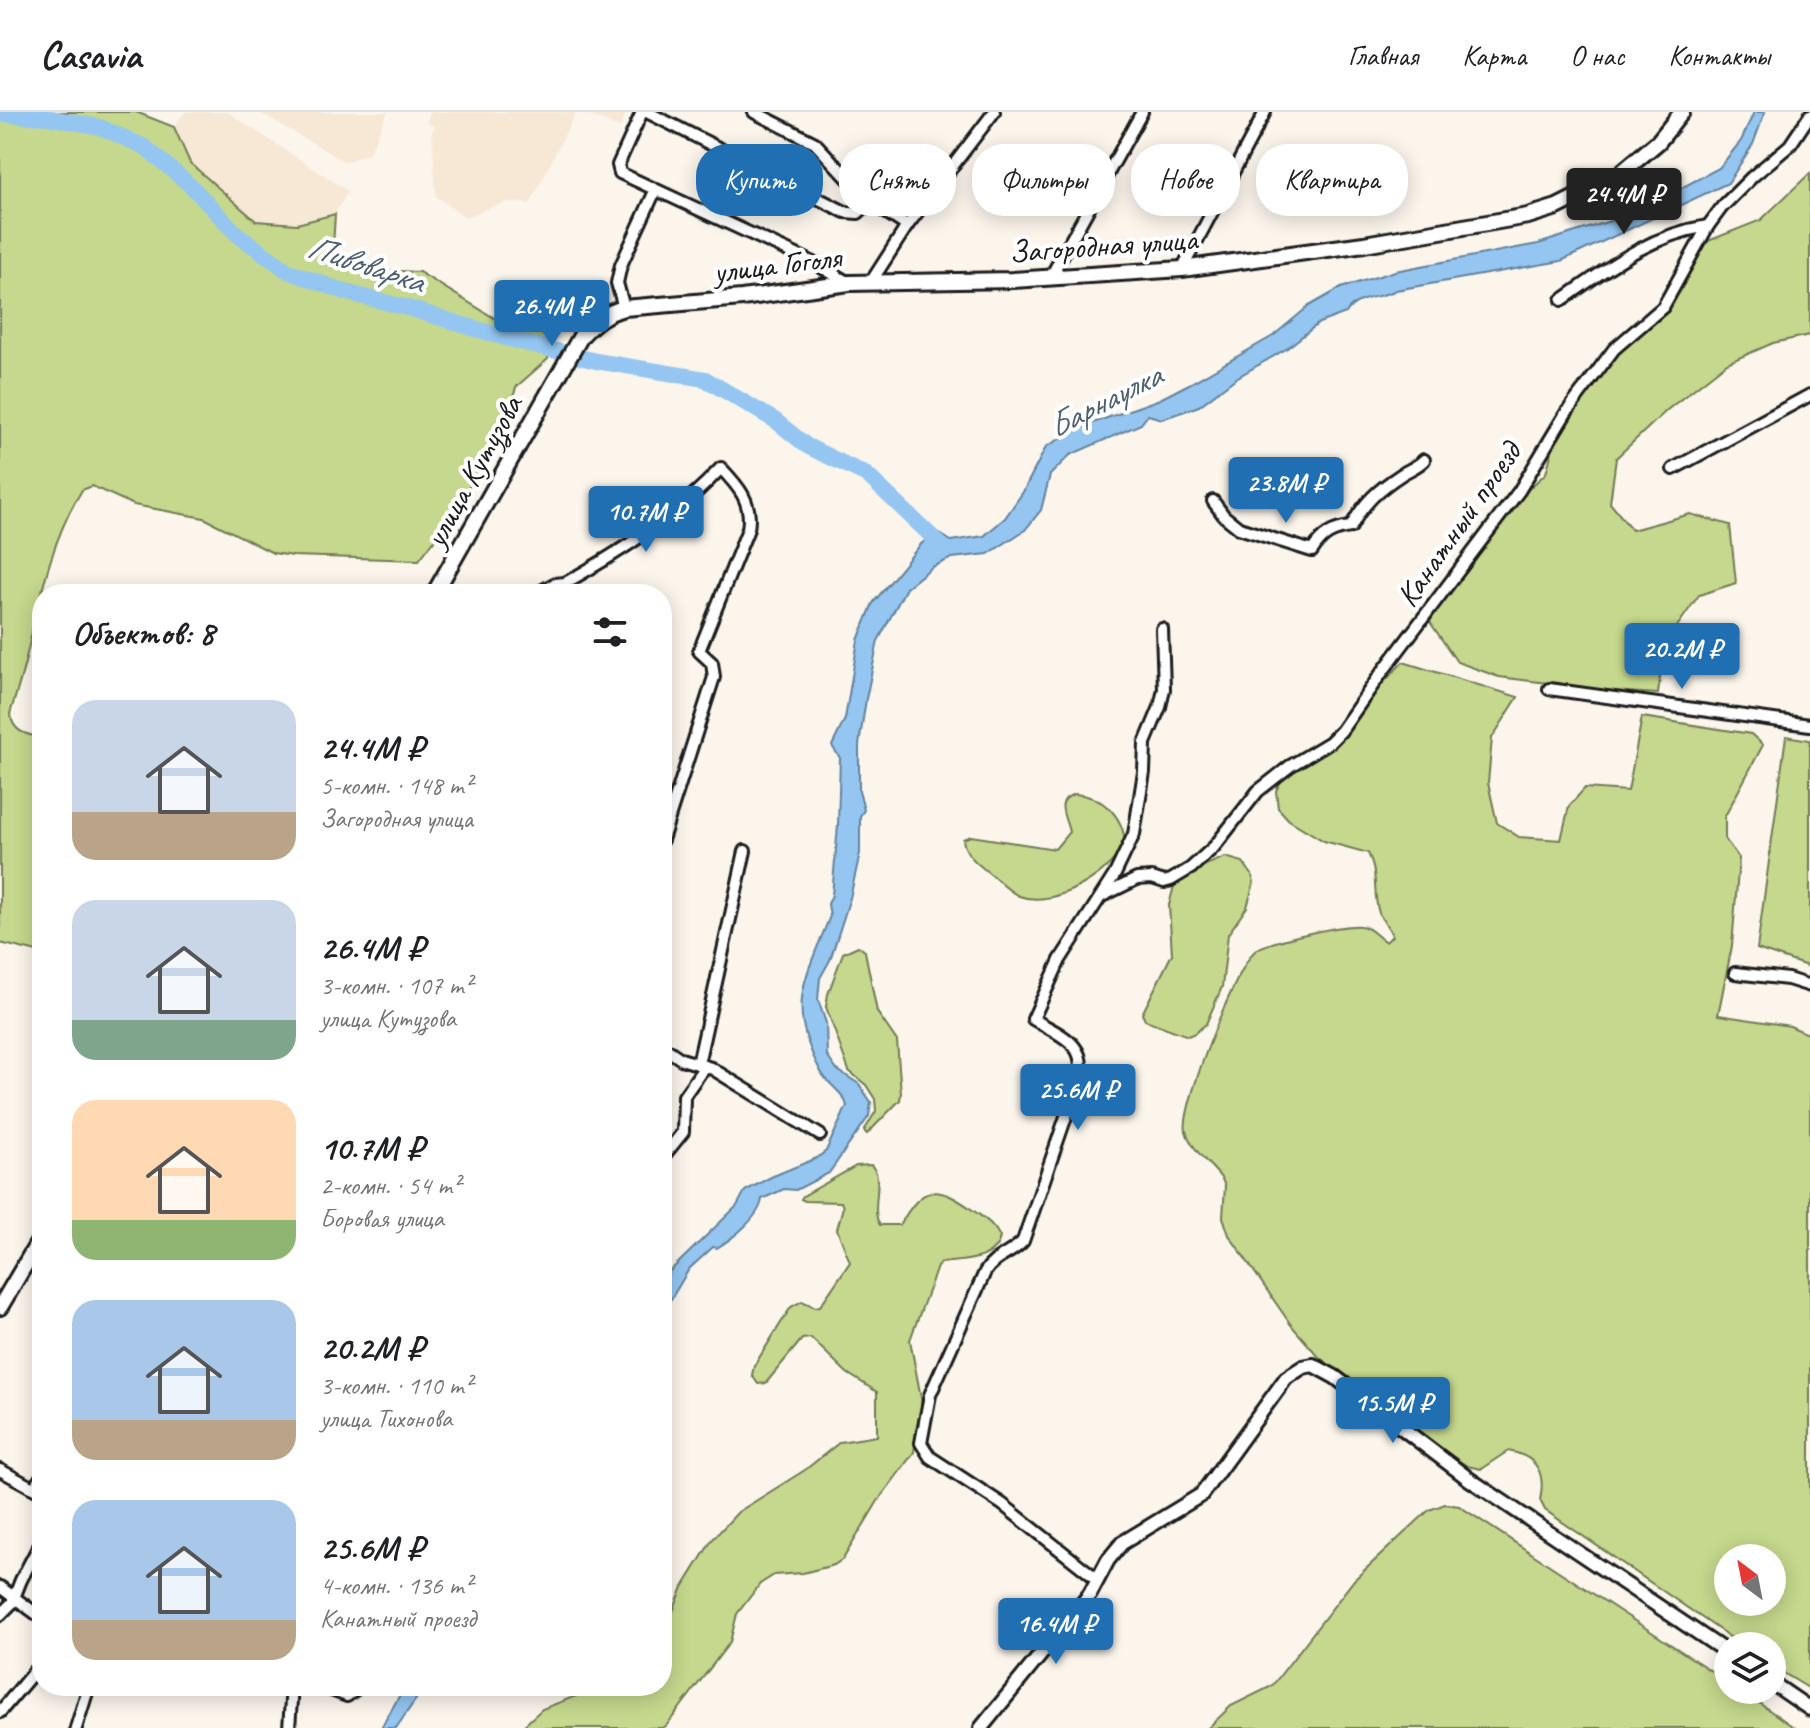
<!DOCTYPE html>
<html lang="ru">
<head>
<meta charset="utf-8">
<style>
  body { margin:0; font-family:Caveat,sans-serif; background:#f2f2f2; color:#202124; height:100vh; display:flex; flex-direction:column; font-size:30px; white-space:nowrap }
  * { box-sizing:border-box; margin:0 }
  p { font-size:26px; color:#757577 }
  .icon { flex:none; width:44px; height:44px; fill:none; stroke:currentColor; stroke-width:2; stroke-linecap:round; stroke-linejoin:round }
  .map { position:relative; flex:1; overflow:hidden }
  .side { position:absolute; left:32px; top:472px; width:640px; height:1112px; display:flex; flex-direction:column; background:#fff; border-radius:32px; box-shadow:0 4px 20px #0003 }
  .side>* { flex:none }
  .hud { position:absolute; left:696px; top:32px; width:760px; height:72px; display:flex; gap:16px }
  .needle { width:52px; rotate:328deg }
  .buttons { position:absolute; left:1714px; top:1432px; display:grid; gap:16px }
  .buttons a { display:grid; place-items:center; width:72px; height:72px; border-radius:50%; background:#fff; box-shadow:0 4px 20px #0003; font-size:40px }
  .price { position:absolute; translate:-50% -68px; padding:0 18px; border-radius:8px; background:#1f6fb2; color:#fff; font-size:26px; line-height:52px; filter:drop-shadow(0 2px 4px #0008) }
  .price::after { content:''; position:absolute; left:50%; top:48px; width:24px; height:18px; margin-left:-12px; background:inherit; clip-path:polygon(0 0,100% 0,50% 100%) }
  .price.on { background:#222; color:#fff }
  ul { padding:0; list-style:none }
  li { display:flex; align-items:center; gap:24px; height:200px; padding:0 40px }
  li span { display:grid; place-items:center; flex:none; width:224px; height:160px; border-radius:24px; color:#555 }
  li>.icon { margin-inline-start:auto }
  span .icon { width:96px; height:96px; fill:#fffc; stroke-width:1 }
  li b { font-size:34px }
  h2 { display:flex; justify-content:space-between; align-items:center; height:96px; padding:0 40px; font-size:34px }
  .pill { padding:0 28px; border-radius:32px; background:#fff; box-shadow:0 4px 20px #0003; font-size:28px; line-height:72px }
  .pill.on { background:#1f6fb2; color:#fff }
  header { display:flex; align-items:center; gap:48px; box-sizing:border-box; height:112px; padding:0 40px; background:#fff; border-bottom:2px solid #e0e0e0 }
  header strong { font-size:38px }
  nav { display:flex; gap:44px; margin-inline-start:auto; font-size:28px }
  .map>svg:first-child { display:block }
</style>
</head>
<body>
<header>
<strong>Casavia</strong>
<nav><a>Главная</a><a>Карта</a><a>О нас</a><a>Контакты</a></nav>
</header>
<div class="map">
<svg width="1810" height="1616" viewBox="0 0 1810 1616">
  <rect width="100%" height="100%" fill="#fbf5ec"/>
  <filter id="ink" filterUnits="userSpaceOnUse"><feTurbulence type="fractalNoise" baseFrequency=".0125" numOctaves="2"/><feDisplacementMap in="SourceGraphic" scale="16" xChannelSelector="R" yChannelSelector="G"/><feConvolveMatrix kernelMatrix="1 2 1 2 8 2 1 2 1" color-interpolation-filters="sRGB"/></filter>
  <g filter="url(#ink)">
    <g fill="#f6e8d5">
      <polygon points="185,0 227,0 348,79 335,102 297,112 256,109 190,51 174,15"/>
      <polygon points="259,0 388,0 369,41 345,50"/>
      <polygon points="431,0 576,0 530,92 507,90 465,105 436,84 432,20 435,15 426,10"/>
      <polygon points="582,0 627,0 619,16"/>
    </g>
    <g fill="#c5d88d" stroke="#707a54" stroke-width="2" fill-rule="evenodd">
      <path d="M0,0H136L174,15L190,51L256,109L297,112L335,102L333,135L352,157L419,160L509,215L521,208L553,224L548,247L516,275L504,321L436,426L419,448L293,444L273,441L204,406L134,393L92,374L82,378C51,427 40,487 27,542C23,562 16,582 10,602C14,621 25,622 42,626V837L37,840L0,831Z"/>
      <polygon points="1810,61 1810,223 1773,231 1727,251 1667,298 1616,346 1610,391 1632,418 1690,402 1730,413 1736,471 1699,483 1664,533 1658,582 1613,579 1499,565 1457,550 1430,510 1438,494 1521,384 1546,361 1554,332 1616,239 1666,197 1708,129 1761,108"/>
      <path d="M1403,550L1518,585L1492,626L1488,671L1497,711L1519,725L1561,728L1569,694L1585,676L1628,679L1642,605L1751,622L1763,633L1725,704V727L1739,746L1732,834L1718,903L1790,914L1810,923V1577L1772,1554V1534H1743L1545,1398L1540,1388C1546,1361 1537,1344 1508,1339L1481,1357L1467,1354L1393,1304L1318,1244L1291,1213L1229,1123L1223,1105L1225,1074L1222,1067C1211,1053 1191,1037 1186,1019C1180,996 1237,854 1255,839C1266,829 1345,812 1361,814C1371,815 1377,825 1386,830L1392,824C1390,815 1382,810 1379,801C1372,781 1379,762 1368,741L1324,729L1289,708L1278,696L1276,679L1283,664L1328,629ZM1728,1446H1772V1490H1728Z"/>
      <polygon points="1786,624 1810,628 1810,855 1757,837"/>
      <path d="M1075,682C1102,684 1123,703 1125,731C1111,762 1054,797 1019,784C1009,780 998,768 989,761C978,752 964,742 963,727L971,724L1055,737L1069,720C1066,705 1053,688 1075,682Z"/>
      <polygon points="1225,745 1243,750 1252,763 1254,771 1247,795 1228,822 1222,875 1206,912 1195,921 1188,924 1145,908 1142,902 1172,842 1169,793 1174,774 1196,757"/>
      <polygon points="858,834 865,839 877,900 897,929 901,982 900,988 867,1022 864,1019 876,999 875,987 866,973 849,959 826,895 828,882 843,841"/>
      <path d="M871,1053C886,1067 869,1097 880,1113H900C923,1072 937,1072 974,1099C985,1107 994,1112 1000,1125C995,1150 962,1148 941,1151L937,1155L910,1228L922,1291L914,1340L878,1389L843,1447L834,1453L803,1461L774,1463L760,1472L737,1502L730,1530L666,1614L662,1616H521L542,1597L602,1574H662V1526L683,1475L712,1428L738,1400L805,1358L840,1330L877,1324V1280L847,1261L811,1226L802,1227L766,1271L758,1272L752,1263L754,1254L791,1195L802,1189L815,1195L820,1194L850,1150L837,1117L843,1095L841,1090L805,1089L801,1087L803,1084L856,1054Z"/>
      <polygon points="1445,1392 1459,1394 1728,1570 1728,1578 1740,1578 1795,1616 1208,1616 1231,1594 1272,1574 1354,1468 1429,1398"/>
    </g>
    <g fill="#94c6f1" stroke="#64829c" stroke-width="2">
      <path d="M1754,0H1765L1753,32L1728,71L1561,149L1396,178C1379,187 1356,184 1346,201L1319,211L1286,237L1236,266L1199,294L1162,307L1148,303L1141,312L1070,343L1050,363L1041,398L1025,418L988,442L952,446L932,455L906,476L878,529L866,587L859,633V679L864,698L860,704V741L850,786L830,848L820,866L818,888L826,911L827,944L836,957L859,972L871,990L869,1004L829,1061L796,1078L784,1077L762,1087C760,1105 733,1126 717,1136L713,1135L689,1157L671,1187L662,1196V1171L670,1159L737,1094L745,1079L771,1065L817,1046L826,1039L847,994C844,980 828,973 821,960C785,893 805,868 830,804L828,792L832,783L838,713L840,646L832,634L845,607L858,528L873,491L921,432L937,420L951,429L984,424L1005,406L1023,380L1046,335L1079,316L1160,287L1189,272L1273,224L1309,194L1341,176L1395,159L1538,132L1632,102L1719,56L1741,29Z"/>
      <polygon points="405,1574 425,1574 396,1616 381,1616"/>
    </g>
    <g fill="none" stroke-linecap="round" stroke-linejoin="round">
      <polyline stroke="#94c6f1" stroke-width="16" points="0,2 47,5 100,15 145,35 191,74 238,123 288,159 345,180 408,196 509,227 596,249 705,267 776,309 807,334 867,363 943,435"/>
      <g stroke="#1c1c1c" stroke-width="16">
        <g id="minor">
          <polyline points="642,0 618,53 620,61 814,151 849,171"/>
          <polyline points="647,0 845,100 858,101 870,90"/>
          <polyline points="754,0 815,31 870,90 907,114"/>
          <polyline points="1182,157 1265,0"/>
          <polyline points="1050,166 1142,0"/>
          <polyline points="871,170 907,114 994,0"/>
          <path d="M1562,188C1609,155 1650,123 1708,114"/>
          <polyline points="624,196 617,171 621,153 655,79"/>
          <polyline points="1673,357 1810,283"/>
          <path d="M1213,389L1224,404L1239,416L1312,439C1322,423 1333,417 1351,415C1363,391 1379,377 1402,362C1410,357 1417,355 1424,348"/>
          <path d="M536,482L554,472L565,471C622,439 676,404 721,356C738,374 753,390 748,417L699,539L712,551L714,565L662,728"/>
          <polyline points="1549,577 1810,613"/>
          <polyline points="1102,784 1137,767 1152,766 1164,770 1171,768 1191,756 1214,735 1258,679 1290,654 1330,630 1341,619 1380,563 1519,379 1566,301 1614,237 1663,195 1708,114 1722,95 1752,65 1790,33 1810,3"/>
          <polyline points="1735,861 1788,867 1810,874"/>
          <polyline points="662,934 681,947 711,956 820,1023"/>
          <polyline points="698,952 745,739"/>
          <polyline points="662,1046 683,1020 684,984 705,954"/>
          <polyline points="0,1358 42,1381"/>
          <polyline points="34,1376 42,1364"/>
          <path d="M1097,1467L1002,1392L930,1345L921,1331L930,1283L985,1160C995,1144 1012,1142 1023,1129L1079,967C1089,931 1059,923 1033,907L1060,848L1115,762L1134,722L1144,660L1145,631L1160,595L1164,577L1162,517"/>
          <polyline points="0,1475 42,1506"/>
          <polyline points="0,1503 12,1491 21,1468 42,1428"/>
          <polyline points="321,1574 347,1584 360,1574"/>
          <polyline points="0,1600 42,1550"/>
          <polyline points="76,1616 89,1574"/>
          <polyline points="289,1616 292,1574"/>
        </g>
      </g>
      <g stroke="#1c1c1c" stroke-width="18">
        <g id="tertiary">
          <polyline points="1772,1571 1810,1597"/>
          <polyline points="981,1616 1090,1482 1108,1448 1122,1431 1201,1383 1286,1266 1303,1255 1313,1253 1335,1265 1469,1367 1728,1541"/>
        </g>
      </g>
      <g stroke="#1c1c1c" stroke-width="20">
        <g id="secondary">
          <path d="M434,482L581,224C594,210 605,201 624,196L742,186L849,171L1013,168L1182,157L1364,132L1528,104L1557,95L1615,66L1658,30L1682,0"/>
          <polyline points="0,1195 42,1124"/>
        </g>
      </g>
      <use href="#minor" stroke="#fff" stroke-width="10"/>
      <use href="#tertiary" stroke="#fff" stroke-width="12"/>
      <use href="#secondary" stroke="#fff" stroke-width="14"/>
    </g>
  </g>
  <g text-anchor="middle" stroke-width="8" stroke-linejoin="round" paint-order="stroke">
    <g font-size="32" fill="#1c1c1c" stroke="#fff">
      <text transform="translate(1103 133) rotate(-4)" y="11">Загородная улица</text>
      <text transform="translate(777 152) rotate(-7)" y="11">улица Гоголя</text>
      <text transform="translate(473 359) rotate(-61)" y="11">улица Кутузова</text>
      <text transform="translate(1458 412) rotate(-55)" y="11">Канатный проезд</text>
    </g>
    <g font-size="34" font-style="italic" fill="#4c6071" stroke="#fff">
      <text transform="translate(366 151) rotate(18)" y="12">Пивоварка</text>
      <text transform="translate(1104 288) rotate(-27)" y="12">Барнаулка</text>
    </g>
  </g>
</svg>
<div class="buttons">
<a><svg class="needle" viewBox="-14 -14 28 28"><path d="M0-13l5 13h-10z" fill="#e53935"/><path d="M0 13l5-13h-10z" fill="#757577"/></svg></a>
<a><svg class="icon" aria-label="layers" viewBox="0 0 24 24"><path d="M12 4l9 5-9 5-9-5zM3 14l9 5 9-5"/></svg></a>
</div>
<b class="price on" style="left:1624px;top:124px">24.4M ₽</b>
<b class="price" style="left:552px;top:236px">26.4M ₽</b>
<b class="price" style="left:1286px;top:413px">23.8M ₽</b>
<b class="price" style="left:646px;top:442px">10.7M ₽</b>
<b class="price" style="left:1682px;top:579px">20.2M ₽</b>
<b class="price" style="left:1078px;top:1020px">25.6M ₽</b>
<b class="price" style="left:1393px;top:1333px">15.5M ₽</b>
<b class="price" style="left:1056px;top:1554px">16.4M ₽</b>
<div class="hud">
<a class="pill on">Купить</a>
<a class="pill">Снять</a>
<a class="pill">Фильтры</a>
<a class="pill">Новое</a>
<a class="pill">Квартира</a>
</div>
<section class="side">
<h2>Объектов: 8<svg class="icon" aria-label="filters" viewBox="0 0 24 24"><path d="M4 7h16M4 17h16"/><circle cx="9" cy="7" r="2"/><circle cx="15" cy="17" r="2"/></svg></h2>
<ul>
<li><span style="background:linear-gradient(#c9d6e8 70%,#b9a48a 0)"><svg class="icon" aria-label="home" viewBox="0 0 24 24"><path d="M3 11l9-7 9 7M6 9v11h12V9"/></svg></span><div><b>24.4M ₽</b><p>5-комн. · 148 m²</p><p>Загородная улица</p></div></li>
<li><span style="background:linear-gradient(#c9d6e8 75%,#7fa58c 0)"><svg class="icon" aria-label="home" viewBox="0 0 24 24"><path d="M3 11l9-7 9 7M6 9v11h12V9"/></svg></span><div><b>26.4M ₽</b><p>3-комн. · 107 m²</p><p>улица Кутузова</p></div></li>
<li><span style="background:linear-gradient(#ffd9b3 75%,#8fb573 0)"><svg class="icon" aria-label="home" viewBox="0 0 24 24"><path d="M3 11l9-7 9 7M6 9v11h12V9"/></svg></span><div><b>10.7M ₽</b><p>2-комн. · 54 m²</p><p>Боровая улица</p></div></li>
<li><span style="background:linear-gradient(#a9c7e8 75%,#b9a48a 0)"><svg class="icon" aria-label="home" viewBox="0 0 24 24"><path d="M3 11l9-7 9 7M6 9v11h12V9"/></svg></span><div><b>20.2M ₽</b><p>3-комн. · 110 m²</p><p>улица Тихонова</p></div></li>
<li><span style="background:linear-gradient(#a9c7e8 75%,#b9a48a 0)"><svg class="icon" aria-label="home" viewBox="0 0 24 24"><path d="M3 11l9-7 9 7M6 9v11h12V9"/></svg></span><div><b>25.6M ₽</b><p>4-комн. · 136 m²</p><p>Канатный проезд</p></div></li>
</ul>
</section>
</div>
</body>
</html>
